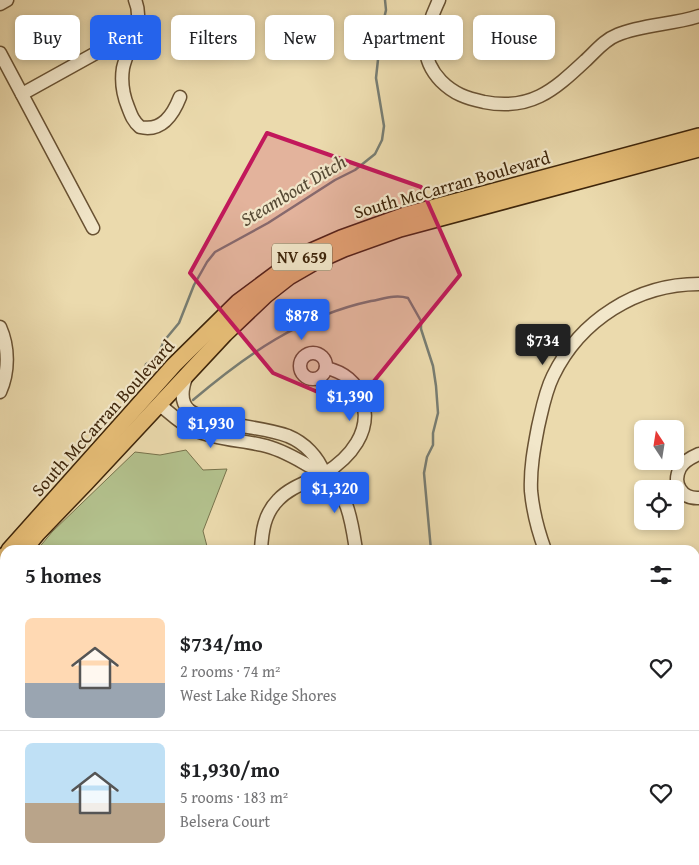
<!DOCTYPE html>
<html lang="en">
<head>
<meta charset="utf-8">
<style>
  body { margin:0; font-family:"Gentium Book Plus",serif; background:#f2f2f2; color:#202124; height:100vh; display:flex; flex-direction:column; font-size:19px; white-space:nowrap }
  * { box-sizing:border-box; margin:0 }
  p { font-size:16px; color:#757577 }
  .icon { flex:none; width:28px; height:28px; fill:none; stroke:currentColor; stroke-width:2; stroke-linecap:round; stroke-linejoin:round }
  .map { position:relative; flex:1; overflow:hidden }
  .details { position:absolute; left:0px; top:545px; width:700px; height:320px; display:flex; flex-direction:column; background:#fff; border-radius:15px 15px 0 0; box-shadow:0 2px 8px #0003 }
  .details>* { flex:none }
  .banner { position:absolute; left:15px; top:15px; width:670px; height:45px; display:flex; gap:10px }
  .needle { width:32px; rotate:348deg }
  .tools { position:absolute; left:634px; top:420px; display:grid; gap:10px }
  .tools a { display:grid; place-items:center; width:50px; height:50px; border-radius:8px; background:#fff; box-shadow:0 2px 8px #0003; font-size:25px }
  .price { position:absolute; translate:-50% -42px; padding:0 11px; border-radius:5px; background:#2563eb; color:#fff; font-size:16px; line-height:32px; filter:drop-shadow(0 1px 2px #0008) }
  .price::after { content:''; position:absolute; left:50%; top:30px; width:15px; height:11px; margin-left:-8px; background:inherit; clip-path:polygon(0 0,100% 0,50% 100%) }
  .price.on { background:#222; color:#fff }
  ul { padding:0; list-style:none }
  li { display:flex; align-items:center; gap:15px; height:125px; padding:0 25px }
  li+li { border-top:1px solid #e0e0e0 }
  li span { display:grid; place-items:center; flex:none; width:140px; height:100px; border-radius:8px; color:#555 }
  li>.icon { margin-inline-start:auto }
  span .icon { width:60px; height:60px; fill:#fffc; stroke-width:1 }
  li b { font-size:21px }
  h2 { display:flex; justify-content:space-between; align-items:center; height:60px; padding:0 25px; font-size:21px }
  .pill { padding:0 18px; border-radius:8px; background:#fff; box-shadow:0 2px 8px #0003; font-size:18px; line-height:45px }
  .pill.on { background:#2563eb; color:#fff }
  .map>svg:first-child { display:block }
</style>
</head>
<body>
<div class="map">
<svg width="699" height="865" viewBox="0 0 699 865">
  <rect width="100%" height="100%" fill="#ebdaad"/>
  <filter id="stains"><feTurbulence type="fractalNoise" baseFrequency=".004" numOctaves="4"/><feColorMatrix values="0 0 0 0 .2 0 0 0 0 .09 0 0 0 0 .02 0 0 0 .5 -.17"/></filter>
  <radialGradient id="worn" r=".72"><stop offset=".6" stop-color="#630" stop-opacity="0"/><stop offset="1" stop-color="#630" stop-opacity=".3"/></radialGradient>
  <g fill="#b3c18d" stroke="#78734c">
    <polygon points="186,450 203,470 227,469 203,531 208,550 37,550 52,532 135,452 160,455"/>
    <polygon points="5,596 5,860 341,860 343,865 0,865 0,607"/>
    <polygon points="543,860 596,860 594,865 545,865"/>
  </g>
  <g fill="none" stroke-linecap="round" stroke-linejoin="round">
    <g stroke="#787d72" stroke-width="2.5">
      <polyline points="147,377 145,372 146,364 152,361 158,355 164,341 179,323 194,285 207,262 215,252 268,223 335,180 355,170 375,154 382,140 384,126 376,78 381,32 386,10 385,0"/>
      <path d="M193,400C246,355 301,316 371,301C383,299 395,294 408,298L421,321V329L433,366L436,386L438,413L433,433V445L427,457L424,473L431,550"/>
      <polyline points="695,800 699,805"/>
    </g>
    <g stroke="#695233" stroke-width="15">
      <g id="minor">
        <path d="M135,0C145,23 128,46 123,68C121,81 123,95 128,107C131,115 133,121 140,127C162,132 173,115 180,97"/>
        <path d="M439,0C426,28 416,55 441,81C454,94 466,98 484,102C530,111 553,91 585,61C595,52 604,40 617,35C643,24 672,25 699,16"/>
        <polyline points="0,4 7,0"/>
        <polyline points="0,53 93,228"/>
        <polyline points="22,94 105,48"/>
        <path d="M0,327C9,347 9,372 0,392"/>
        <circle cx="313" cy="366" r="13"/>
        <path d="M187,375C183,385 179,401 189,410C195,415 203,417 210,419C235,427 263,427 288,436C305,443 318,457 324,473"/>
        <path d="M160,405C171,414 181,424 194,430C215,439 239,440 262,445C277,448 290,455 304,463C310,467 318,469 324,474C348,491 352,524 356,550"/>
        <path d="M699,454C692,457 684,461 680,468C672,484 682,499 699,498"/>
        <path d="M261,550C262,532 264,514 278,500C290,487 308,482 324,474C350,458 373,431 362,399C356,381 344,372 326,368"/>
        <path d="M545,550C538,531 533,512 531,491C530,469 534,448 538,427C542,410 545,392 553,376C580,320 637,284 699,284"/>
        <polyline points="695,681 699,683"/>
        <polyline points="89,860 90,865"/>
        <polyline points="371,860 375,865"/>
        <polyline points="622,860 623,865"/>
      </g>
    </g>
    <g stroke="#3e250a" stroke-width="18">
      <g id="major">
        <polyline points="9,550 174,365 238,302 281,270 309,252 341,238 405,215 699,136"/>
        <polyline points="24,550 37,534 86,483 225,334 266,295 289,277 315,262 344,249 400,229 699,149"/>
        <polyline points="0,562 5,555"/>
        <polyline points="0,585 5,577"/>
      </g>
    </g>
    <use href="#minor" stroke="#f2e7ca" stroke-width="12"/>
    <use href="#major" stroke="#e6bd76" stroke-width="15"/>
  </g>
  <path fill="#c2185b" fill-opacity="0.2" stroke="#c2185b" stroke-width="4" stroke-linejoin="round" d="M267,133L421,187L460,275L353,407L273,373L190,273Z"/>
  <g text-anchor="middle" stroke-width="4.5" stroke-linejoin="round" paint-order="stroke">
    <rect fill="#f2e7ca" stroke="#745f44" stroke-width="1" x="272" y="243.5" width="60" height="27" rx="4"/>
    <g font-size="16" font-weight="bold" fill="#3e250a">
      <text x="302" y="263">NV 659</text>
    </g>
    <g font-size="18" fill="#3e250a" stroke="#f2e7ca">
      <text transform="translate(452 185) rotate(-16)" y="6">South McCarran Boulevard</text>
      <text transform="translate(103 418) rotate(-48)" y="6">South McCarran Boulevard</text>
    </g>
    <g font-size="19" font-style="italic" fill="#564a35" stroke="#f2e7ca">
      <text transform="translate(293 190) rotate(-31)" y="7">Steamboat Ditch</text>
    </g>
  </g>
  <rect width="100%" height="100%" filter="url(#stains)"/>
  <rect width="100%" height="100%" fill="url(#worn)"/>
</svg>
<div class="tools">
<a><svg class="needle" viewBox="-14 -14 28 28"><path d="M0-13l5 13h-10z" fill="#e53935"/><path d="M0 13l5-13h-10z" fill="#757577"/></svg></a>
<a><svg class="icon" aria-label="locate" viewBox="0 0 24 24"><circle cx="12" cy="12" r="6"/><path d="M12 2v4M12 18v4M2 12h4M18 12h4"/></svg></a>
</div>
<b class="price" style="left:302px;top:341px">$878</b>
<b class="price on" style="left:543px;top:366px">$734</b>
<b class="price" style="left:350px;top:422px">$1,390</b>
<b class="price" style="left:211px;top:449px">$1,930</b>
<b class="price" style="left:335px;top:514px">$1,320</b>
<div class="banner">
<a class="pill">Buy</a>
<a class="pill on">Rent</a>
<a class="pill">Filters</a>
<a class="pill">New</a>
<a class="pill">Apartment</a>
<a class="pill">House</a>
</div>
<section class="details">
<h2>5 homes<svg class="icon" aria-label="filters" viewBox="0 0 24 24"><path d="M4 7h16M4 17h16"/><circle cx="9" cy="7" r="2"/><circle cx="15" cy="17" r="2"/></svg></h2>
<ul>
<li><span style="background:linear-gradient(#ffd9b3 65%,#9aa5b1 0)"><svg class="icon" aria-label="home" viewBox="0 0 24 24"><path d="M3 11l9-7 9 7M6 9v11h12V9"/></svg></span><div><b>$734/mo</b><p>2 rooms · 74 m²</p><p>West Lake Ridge Shores</p></div><svg class="icon" aria-label="heart" viewBox="0 0 24 24"><path d="M12 20l-8-8c-3-5 5-10 8-4 3-6 11-1 8 4z"/></svg></li>
<li><span style="background:linear-gradient(#bfe0f5 60%,#b9a48a 0)"><svg class="icon" aria-label="home" viewBox="0 0 24 24"><path d="M3 11l9-7 9 7M6 9v11h12V9"/></svg></span><div><b>$1,930/mo</b><p>5 rooms · 183 m²</p><p>Belsera Court</p></div><svg class="icon" aria-label="heart" viewBox="0 0 24 24"><path d="M12 20l-8-8c-3-5 5-10 8-4 3-6 11-1 8 4z"/></svg></li>
</ul>
</section>
</div>
</body>
</html>
